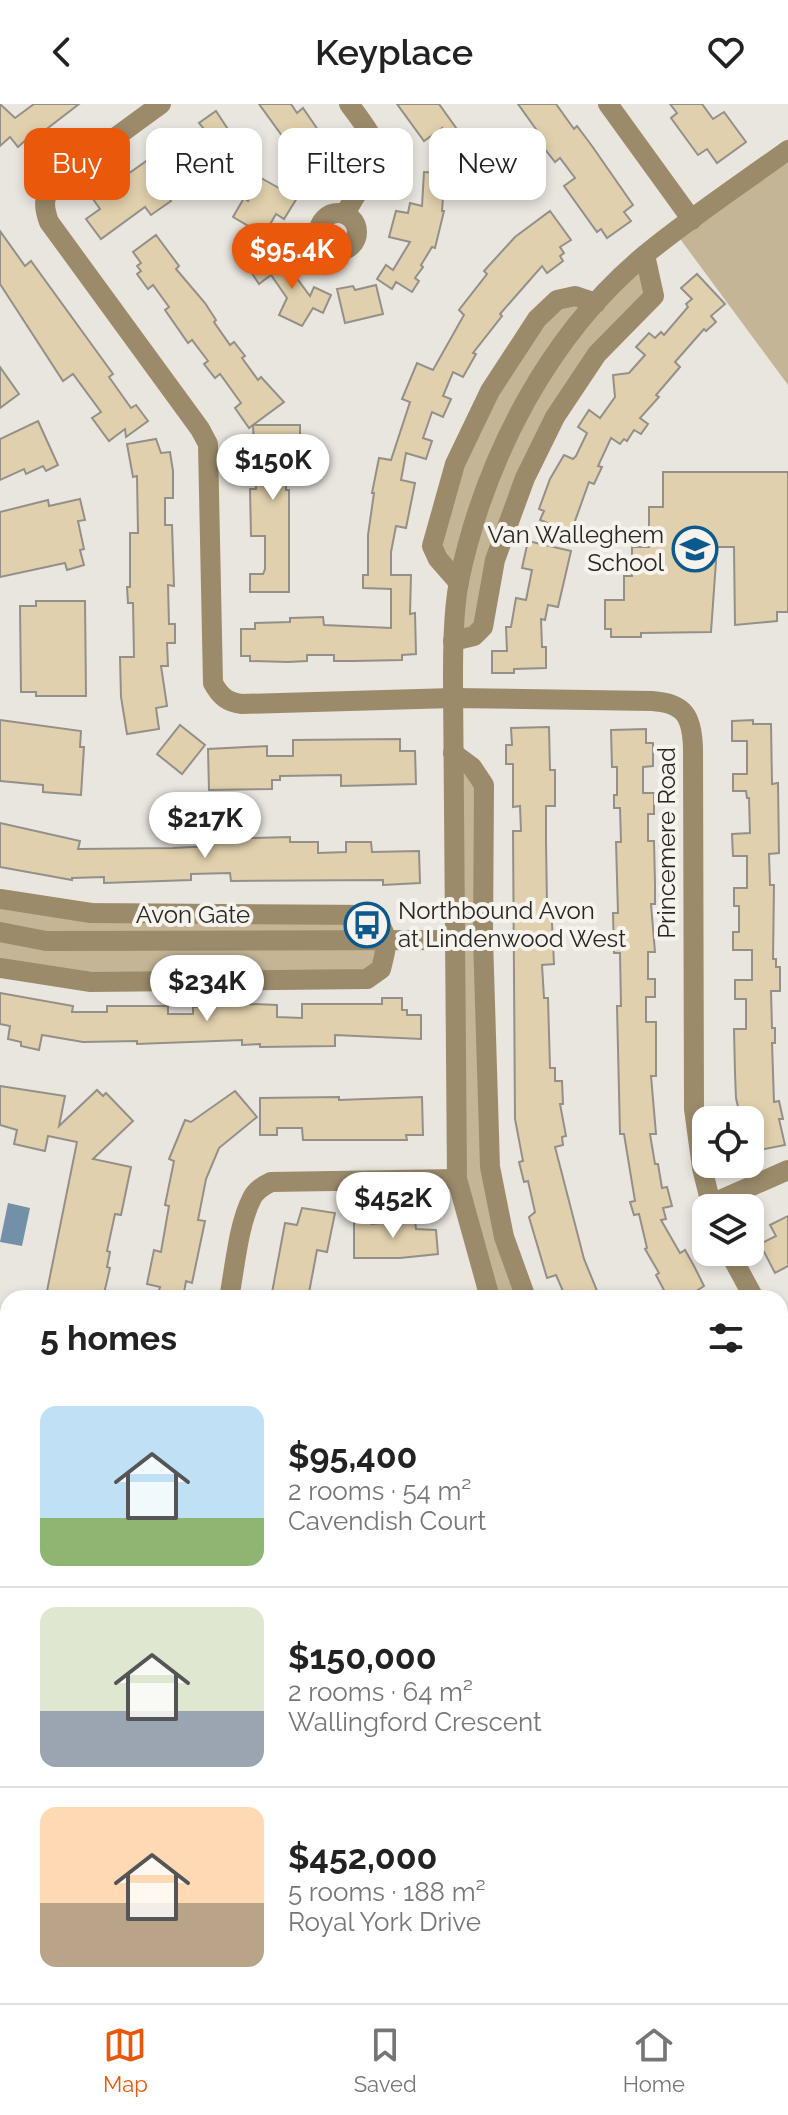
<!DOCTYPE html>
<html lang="en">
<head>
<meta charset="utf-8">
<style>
  body { margin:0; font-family:Raleway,sans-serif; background:#f2f2f2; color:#222; height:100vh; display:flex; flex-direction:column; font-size:30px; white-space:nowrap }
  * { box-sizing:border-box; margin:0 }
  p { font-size:26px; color:#767676 }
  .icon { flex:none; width:44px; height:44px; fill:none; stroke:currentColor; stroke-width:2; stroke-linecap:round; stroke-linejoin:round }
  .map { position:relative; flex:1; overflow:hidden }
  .panel { position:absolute; left:0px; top:1186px; width:788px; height:714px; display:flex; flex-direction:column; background:#fff; border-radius:24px 24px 0 0; box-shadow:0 4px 12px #0003 }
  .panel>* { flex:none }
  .banner { position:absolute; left:24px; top:24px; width:740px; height:72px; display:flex; gap:16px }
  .tools { position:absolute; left:692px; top:1002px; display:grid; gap:16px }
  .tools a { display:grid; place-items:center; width:72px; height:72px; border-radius:16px; background:#fff; box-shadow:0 4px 12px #0003; font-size:40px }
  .price { position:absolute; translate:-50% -68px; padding:0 18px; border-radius:28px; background:#fff; color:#222; font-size:26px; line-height:52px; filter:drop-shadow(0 2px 4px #0008) }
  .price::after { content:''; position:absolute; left:50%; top:48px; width:24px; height:18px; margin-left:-12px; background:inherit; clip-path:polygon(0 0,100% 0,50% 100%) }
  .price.current { background:#ea580c; color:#fff }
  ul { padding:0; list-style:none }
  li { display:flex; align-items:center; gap:24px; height:200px; padding:0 40px }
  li+li { border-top:2px solid #e0e0e0 }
  li span { display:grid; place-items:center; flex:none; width:224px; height:160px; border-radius:16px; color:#555 }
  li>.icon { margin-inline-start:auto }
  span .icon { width:96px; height:96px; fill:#fffc; stroke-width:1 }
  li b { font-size:34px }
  h2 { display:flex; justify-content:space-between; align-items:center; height:96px; padding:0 40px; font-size:34px }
  .tag { padding:0 28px; border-radius:16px; background:#fff; box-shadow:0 4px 12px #0003; font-size:28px; line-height:72px }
  .tag.current { background:#ea580c; color:#fff }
  header { display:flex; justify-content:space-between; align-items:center; height:104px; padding:0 40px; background:#fff; font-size:36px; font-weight:600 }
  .dock { display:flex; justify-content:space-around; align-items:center; height:112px; border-top:2px solid #e0e0e0; background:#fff; font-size:22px; color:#767676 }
  .dock a { display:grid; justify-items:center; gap:4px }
  .dock .current { color:#ea580c }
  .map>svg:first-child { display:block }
</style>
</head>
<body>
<header><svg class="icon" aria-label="back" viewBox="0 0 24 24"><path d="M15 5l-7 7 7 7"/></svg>Keyplace<svg class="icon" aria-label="heart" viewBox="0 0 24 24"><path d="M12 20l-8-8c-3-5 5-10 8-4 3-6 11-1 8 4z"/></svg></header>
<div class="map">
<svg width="788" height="1899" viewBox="0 0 788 1899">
  <rect width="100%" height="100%" fill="#e9e5df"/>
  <g fill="#c4b597">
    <polygon points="788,46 788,281 675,128"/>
    <polygon points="645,151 652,179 597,250 525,374 483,523 453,537 459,479 438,455 455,360 557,196 596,198"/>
    <polygon points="453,649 484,681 490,1063 526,1194 490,1194 457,1075"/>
    <polygon points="0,795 372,811 381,865 91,878 0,864"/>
    <polygon points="0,1543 8,1545 8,1702 0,1700"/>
    <polygon points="780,1730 788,1734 788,1899 767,1899 753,1892 780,1892"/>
  </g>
  <polygon fill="#7390a9" points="8,1099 30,1104 22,1142 0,1138"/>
  <g fill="#e1d0ad" stroke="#93908a" stroke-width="2">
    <polygon points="0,0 15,14 34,0 79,0 40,30 37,26 18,43 10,33 0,42"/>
    <polygon points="259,0 291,0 297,9 303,4 329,42 324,46 328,51 324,54 332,64 307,82 295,65 299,62 290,49 293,47"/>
    <polygon points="397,0 439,0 459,28 441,41 442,24 424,37"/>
    <polygon points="518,0 556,0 574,25 577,22 592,42 633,101 624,108 631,117 607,134 601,125 597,128 564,82 575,74 560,54 555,58 534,31 538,28"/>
    <polygon points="670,0 702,0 713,15 724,8 746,38 717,59 707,45 698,51 671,14 677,9"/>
    <polygon points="216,7 237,39 210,59 207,55 163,86 171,97 151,111 145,103 101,135 86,115 100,105 93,95 166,43 169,47 204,25 199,19"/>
    <polygon points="440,48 465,50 465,57 468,58 467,82 444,80 442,107 444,107 435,144 432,143 421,161 423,163 415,174 419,177 412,188 396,178 392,185 377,175 386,161 393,166 410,138 389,133 396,107 408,109 410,99 422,102 424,68 439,69"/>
    <polygon points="261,74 297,94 284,115 276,110 246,162 236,148 262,130 233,113 244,94 248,97"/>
    <polygon points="550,107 571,136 560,143 564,149 560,152 563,157 547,169 542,162 500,210 502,212 473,249 476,250 463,273 453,268 443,292 451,295 443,313 432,308 423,334 432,337 426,355 406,349 401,376 415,379 406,424 396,422 391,448 391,471 411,471 410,510 415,509 416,550 402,551 402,556 353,557 334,557 334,551 307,551 307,557 288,558 250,557 250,552 241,552 241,525 255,525 255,519 290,518 290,514 323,513 324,521 391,524 391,485 363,484 363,471 368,471 368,431 374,389 372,389 379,354 391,356 410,298 402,295 417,259 433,266 464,211 459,206 487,170 484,167 515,133"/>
    <polygon points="0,127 25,162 31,157 113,270 109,273 131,304 136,301 148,317 126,333 125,325 109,337 92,314 101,308 73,270 63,277 0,180"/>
    <polygon points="156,131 179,162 176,165 205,199 216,216 214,218 230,241 234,238 245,252 242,254 258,276 261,273 284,298 249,324 235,304 241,299 220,270 215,274 204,260 208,257 192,236 188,239 165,206 169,203 153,181 148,185 137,170 141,167 137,162 141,159 133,148"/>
    <polygon points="278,149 310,192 314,183 331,191 323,209 313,204 302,222 279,211 287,194 271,171 259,180 251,168"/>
    <polygon points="697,170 725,200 711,212 716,218 706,227 704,225 675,258 680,263 656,291 659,293 640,314 648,320 641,330 634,326 627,337 624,335 620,340 611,334 598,362 602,363 594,380 589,378 571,428 540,416 544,407 539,405 550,375 564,351 573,355 576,352 587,329 578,323 589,306 600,314 615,293 613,271 629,269 645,251 636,243 649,229 655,234 661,228 664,231 688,203 686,200 692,195 681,184"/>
    <polygon points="376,181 383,210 345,219 337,185 353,182 355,186"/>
    <polygon points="0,263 19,290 0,304"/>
    <polygon points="38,317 58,361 46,367 43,362 26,370 24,365 0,376 0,335"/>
    <polygon points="253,321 300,321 300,359 286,359 286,386 289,386 289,488 250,488 250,470 263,470 265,465 265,432 251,432 250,385 256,385"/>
    <polygon points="156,335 161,349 170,348 173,367 173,394 165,394 165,421 172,421 174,482 168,481 169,520 175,520 175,539 167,539 168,562 161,562 167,602 156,604 159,625 127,630 121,593 120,553 134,553 133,499 128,499 127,483 130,483 130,429 138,429 137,372 133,373 127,340"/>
    <polygon points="663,368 788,368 788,508 777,508 777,517 735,521 734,443 717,443 711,528 641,529 641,533 611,533 611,525 605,525 605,496 624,496 624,472 632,472 632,443 649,443 649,403 663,403"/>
    <polygon points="80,395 85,416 78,417 84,445 80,446 84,461 67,466 65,459 0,473 0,408 48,396 49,402"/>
    <polygon points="528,437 571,447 558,503 548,501 545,516 541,515 542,543 546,543 546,564 514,565 514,569 492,569 492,547 507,547 506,523 511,523 516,494 526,496 532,466 522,464"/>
    <polygon points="36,497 85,497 86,592 36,592 36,588 21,588 20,502 36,502"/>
    <polygon points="0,616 81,627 80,643 84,643 81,691 43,688 43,681 0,677"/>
    <polygon points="753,616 753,620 771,620 772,680 778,679 779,749 769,750 770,781 774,781 773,855 776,855 776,863 780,863 780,887 771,887 772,924 775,924 775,939 772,939 774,998 779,997 783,1015 779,1015 785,1041 750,1048 750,1016 741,1016 736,994 735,969 734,925 746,925 746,895 735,895 735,876 752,876 752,846 733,846 733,828 739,828 739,802 734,802 734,784 747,784 747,752 733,752 732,730 750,729 749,694 747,694 746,687 733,687 733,670 747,670 747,637 732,637 732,617"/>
    <polygon points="180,621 205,641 182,670 157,650"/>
    <polygon points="549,623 550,666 555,666 555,702 546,702 546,738 547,800 551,799 554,860 542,861 544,894 548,894 550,964 555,964 555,977 562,977 563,1000 560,1000 566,1032 562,1033 563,1041 555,1043 584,1155 600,1194 566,1194 556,1171 547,1174 529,1113 535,1108 528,1077 524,1078 519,1058 523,1057 515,1015 513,727 521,727 520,702 513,703 513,660 506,660 506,641 512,641 511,624"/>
    <polygon points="646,625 646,639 653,639 653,662 643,663 643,689 654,689 654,710 648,710 648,737 654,737 655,780 655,800 651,800 655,848 648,848 648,875 655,875 655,893 646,893 646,918 656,918 656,972 651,972 656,1030 650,1030 655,1060 658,1060 662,1084 667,1083 672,1102 663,1104 666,1115 661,1116 680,1149 685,1146 694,1162 704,1182 698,1186 703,1194 649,1194 664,1186 656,1171 659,1169 645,1145 647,1144 639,1110 634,1111 630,1098 635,1097 624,1030 620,1030 617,902 621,902 620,849 614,849 613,809 618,809 616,738 621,738 620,704 614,704 614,691 617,691 617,663 612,663 611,626"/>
    <polygon points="400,635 400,647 415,647 416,680 341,682 341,671 280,672 280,676 272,676 272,685 209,686 208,645 267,642 267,652 293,652 293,636"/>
    <polygon points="0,719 80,737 78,745 173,744 212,742 212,735 290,733 290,738 318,738 318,749 346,748 346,738 371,738 372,748 419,747 420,779 383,781 383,776 231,777 230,769 191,770 191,776 104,779 104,773 72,774 72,776 0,763"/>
    <polygon points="0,889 73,902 72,908 107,908 107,902 168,902 168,910 193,910 193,903 252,900 277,901 277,913 302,914 302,900 382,900 382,894 402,894 402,906 407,906 407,911 421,911 421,935 335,931 335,942 260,943 260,940 242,941 242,936 137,940 137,937 83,938 42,931 39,946 21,942 21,938 8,935 10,922 0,920"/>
    <polygon points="0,982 65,992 59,1022 97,986 103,992 106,989 133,1017 93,1055 131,1063 121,1111 115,1110 107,1147 110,1148 107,1163 110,1164 103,1194 46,1192 77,1038 48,1032 45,1047 14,1040 17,1026 0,1021"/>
    <polygon points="235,987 257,1013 219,1044 206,1075 198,1116 205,1117 192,1179 186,1177 183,1194 157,1194 160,1183 147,1180 154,1146 161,1148 169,1102 165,1101 174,1057 169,1055 185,1016 191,1018"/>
    <polygon points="339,993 339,996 422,993 423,1031 406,1031 407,1036 303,1036 302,1024 277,1024 277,1031 260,1031 260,994"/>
    <polygon points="302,1104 335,1109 327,1148 317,1146 308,1194 271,1194 285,1119 297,1121"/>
    <polygon points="788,1112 788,1162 775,1169 760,1140 776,1132 770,1121"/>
    <polygon points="354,1115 373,1115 372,1120 415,1116 416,1125 436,1126 438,1150 400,1154 354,1154"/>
  </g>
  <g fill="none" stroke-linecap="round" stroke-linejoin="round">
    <g stroke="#9b8b6b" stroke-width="20">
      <path d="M161,0L57,76C44,91 42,99 49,118L200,325L208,340L213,579C220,592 227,598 242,600L453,594L652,597C685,599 692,613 693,644L694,1005L702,1064L712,1104"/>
      <polyline points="608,0 692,116"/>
      <circle cx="338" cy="128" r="19"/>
      <path d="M345,110C376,51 397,63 349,0"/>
      <polyline points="459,479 438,455 432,442 455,360 490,287 537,215 557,196 575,192 596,199"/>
      <polyline points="453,537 474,532 483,523 495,456 525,374 555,313 597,250 654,192 645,151"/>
      <polyline points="453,649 472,663 484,681 483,834 490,1063 504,1133 526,1194"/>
      <path d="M0,795L91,809L372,811C391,831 387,841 381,865L367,875L91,878L0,864"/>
      <polyline points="0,828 46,837 454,836"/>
      <polyline points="711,1100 788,1066"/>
      <polyline points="729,1148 754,1194"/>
      <path d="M229,1194C235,1164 238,1121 252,1094C256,1086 263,1082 271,1078L457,1075"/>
      <path d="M490,1194L457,1075L453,580C453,546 453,510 459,477C485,354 548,231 646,150C691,113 741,80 788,46"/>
      <polyline points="780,1229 788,1239"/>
      <polyline points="780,1353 788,1344"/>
      <polyline points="780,1577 788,1572"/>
      <polyline points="780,1617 788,1623"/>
      <polyline points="482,1899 493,1892"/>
    </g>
    <g stroke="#59420b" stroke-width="20">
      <polyline points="0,1617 8,1619"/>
      <polyline points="0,1667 8,1669"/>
      <polyline points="780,1810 788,1814"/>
      <polyline points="780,1864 788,1867"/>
    </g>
  </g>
  <defs>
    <g id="school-ring" transform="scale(2.3)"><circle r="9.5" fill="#f6f2ec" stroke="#0c5a8d" stroke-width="1.5"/><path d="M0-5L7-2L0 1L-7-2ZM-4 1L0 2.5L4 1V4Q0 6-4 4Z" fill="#0c5a8d"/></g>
    <g id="bus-ring" transform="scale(2.3)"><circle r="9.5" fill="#f6f2ec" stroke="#0c5a8d" stroke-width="1.5"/><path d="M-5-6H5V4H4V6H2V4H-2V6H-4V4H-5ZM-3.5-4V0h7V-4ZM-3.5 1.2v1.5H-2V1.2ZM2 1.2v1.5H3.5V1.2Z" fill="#0c5a8d"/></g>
  </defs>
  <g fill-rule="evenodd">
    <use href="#school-ring" x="695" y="445"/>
    <use href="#bus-ring" x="367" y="821"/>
  </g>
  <g text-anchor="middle" stroke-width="8" stroke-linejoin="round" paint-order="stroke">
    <g font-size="24" fill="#282725" stroke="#f6f2ec" text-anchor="end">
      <text x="664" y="439">Van Walleghem<tspan x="664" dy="28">School</tspan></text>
      <text x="398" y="815" text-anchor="start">Northbound Avon<tspan x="398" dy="28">at Lindenwood West</tspan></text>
    </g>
    <g font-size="24" fill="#282725" stroke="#f6f2ec">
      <text transform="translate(667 739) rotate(-90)" y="8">Princemere Road</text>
      <text x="193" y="819">Avon Gate</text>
    </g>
  </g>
</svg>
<div class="tools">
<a><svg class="icon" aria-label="locate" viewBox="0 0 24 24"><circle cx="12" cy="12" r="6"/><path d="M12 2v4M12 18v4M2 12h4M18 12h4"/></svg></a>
<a><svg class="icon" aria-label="layers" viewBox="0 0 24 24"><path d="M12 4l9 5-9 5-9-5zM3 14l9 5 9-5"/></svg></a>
</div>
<b class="price current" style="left:292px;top:187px">$95.4K</b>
<b class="price" style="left:273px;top:398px">$150K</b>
<b class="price" style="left:205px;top:756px">$217K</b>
<b class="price" style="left:207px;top:919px">$234K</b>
<b class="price" style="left:393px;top:1136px">$452K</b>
<div class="banner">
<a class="tag current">Buy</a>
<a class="tag">Rent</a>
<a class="tag">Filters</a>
<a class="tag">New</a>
</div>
<section class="panel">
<h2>5 homes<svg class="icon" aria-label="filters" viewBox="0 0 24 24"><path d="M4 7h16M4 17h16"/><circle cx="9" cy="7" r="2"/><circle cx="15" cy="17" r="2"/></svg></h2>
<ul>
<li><span style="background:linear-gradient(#bfe0f5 70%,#8fb573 0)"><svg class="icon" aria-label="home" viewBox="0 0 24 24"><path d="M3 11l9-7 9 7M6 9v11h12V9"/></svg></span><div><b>$95,400</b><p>2 rooms · 54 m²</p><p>Cavendish Court</p></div></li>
<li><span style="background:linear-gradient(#dfe7d0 65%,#9aa5b1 0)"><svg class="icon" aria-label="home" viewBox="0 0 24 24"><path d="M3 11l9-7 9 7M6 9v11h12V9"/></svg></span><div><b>$150,000</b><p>2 rooms · 64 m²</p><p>Wallingford Crescent</p></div></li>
<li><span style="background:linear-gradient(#ffd9b3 60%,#b9a48a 0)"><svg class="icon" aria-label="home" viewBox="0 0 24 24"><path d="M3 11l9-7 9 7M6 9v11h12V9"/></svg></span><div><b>$452,000</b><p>5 rooms · 188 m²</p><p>Royal York Drive</p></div></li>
</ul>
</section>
</div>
<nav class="dock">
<a class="current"><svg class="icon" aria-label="map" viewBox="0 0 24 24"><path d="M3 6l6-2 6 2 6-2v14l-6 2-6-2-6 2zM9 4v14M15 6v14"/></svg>Map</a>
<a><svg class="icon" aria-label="saved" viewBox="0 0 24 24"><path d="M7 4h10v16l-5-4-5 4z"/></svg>Saved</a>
<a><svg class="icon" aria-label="home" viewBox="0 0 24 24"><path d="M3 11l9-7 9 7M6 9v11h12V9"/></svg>Home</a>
</nav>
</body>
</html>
